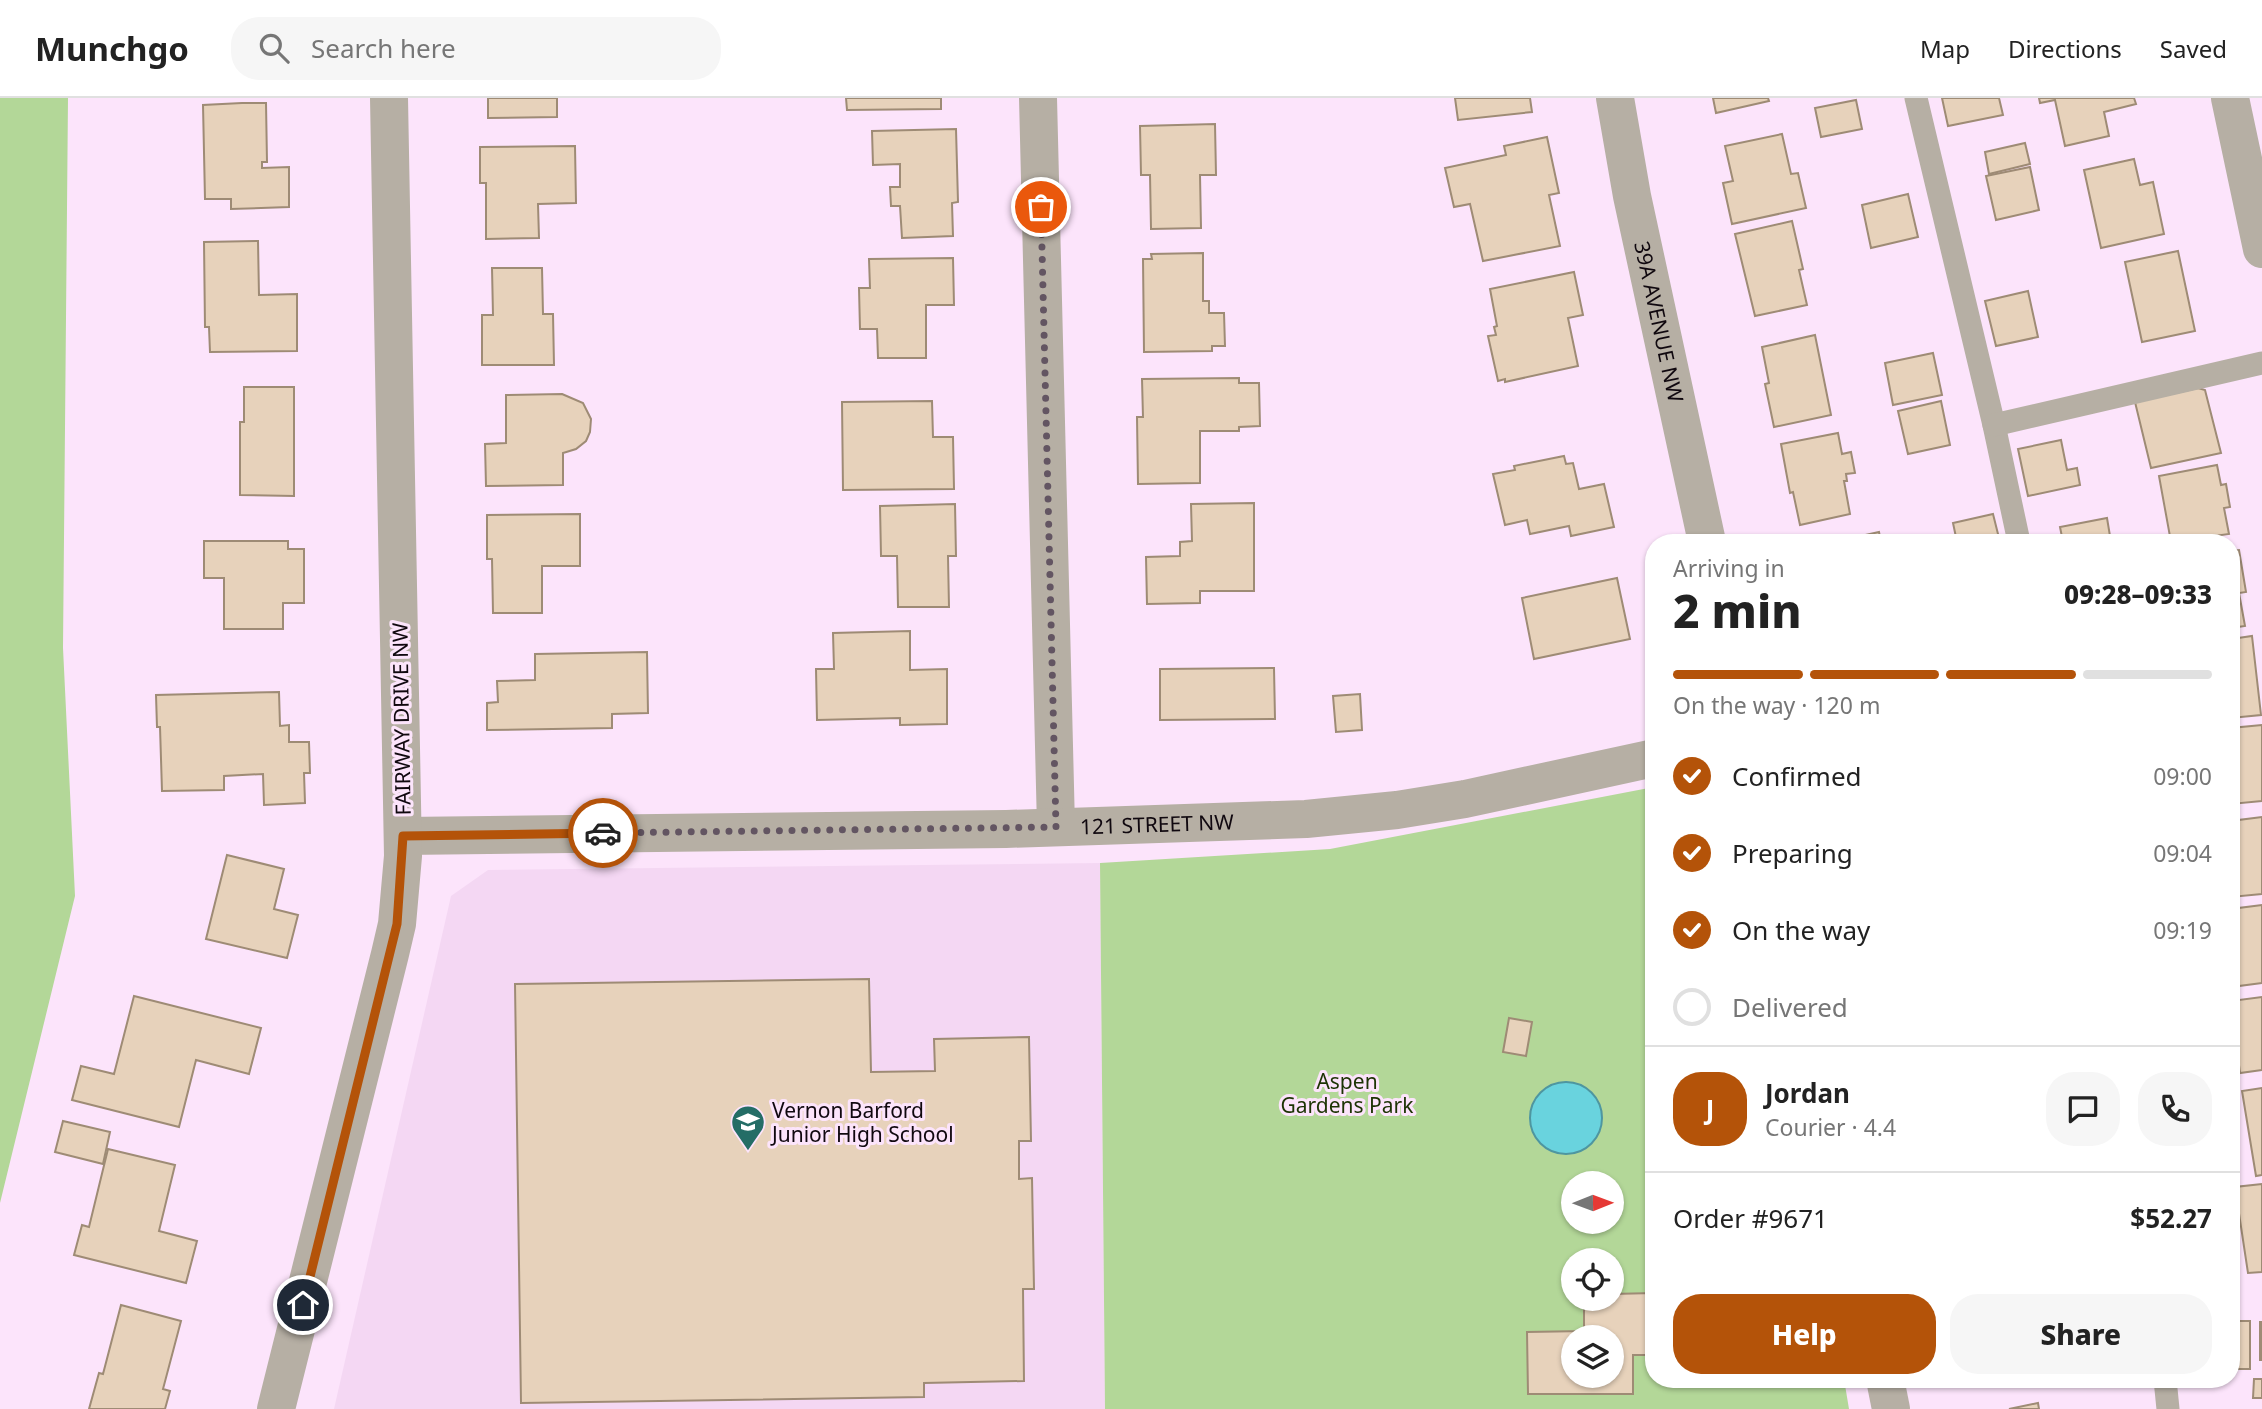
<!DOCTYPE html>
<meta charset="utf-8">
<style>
:root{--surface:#fff;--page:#f6f6f6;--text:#222;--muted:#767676;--line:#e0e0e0;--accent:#b45309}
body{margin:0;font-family:"Noto Sans",sans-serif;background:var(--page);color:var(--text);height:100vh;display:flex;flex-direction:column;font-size:26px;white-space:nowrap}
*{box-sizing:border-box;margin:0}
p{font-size:23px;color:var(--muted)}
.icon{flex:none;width:38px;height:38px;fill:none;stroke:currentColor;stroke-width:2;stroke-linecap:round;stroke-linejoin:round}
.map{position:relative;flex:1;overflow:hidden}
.drawer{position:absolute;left:1645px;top:436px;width:595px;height:854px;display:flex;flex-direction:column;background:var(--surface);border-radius:28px;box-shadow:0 2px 5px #0004}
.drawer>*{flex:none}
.needle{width:46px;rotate:89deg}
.controls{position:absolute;left:1561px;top:1073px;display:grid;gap:14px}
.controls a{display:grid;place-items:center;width:63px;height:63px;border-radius:50%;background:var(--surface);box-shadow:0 2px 5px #0004;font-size:35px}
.pin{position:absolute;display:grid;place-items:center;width:60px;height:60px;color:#fff;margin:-30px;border:4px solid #fff;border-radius:50%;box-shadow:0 2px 7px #0007}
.courier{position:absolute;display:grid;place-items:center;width:70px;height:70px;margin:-35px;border:5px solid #b45309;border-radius:50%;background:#fff;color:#222;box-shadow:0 2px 9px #0007}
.summary em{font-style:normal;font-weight:800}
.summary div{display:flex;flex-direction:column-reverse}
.summary{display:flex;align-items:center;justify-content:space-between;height:119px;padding:0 28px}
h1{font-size:46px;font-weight:800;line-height:52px}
.bar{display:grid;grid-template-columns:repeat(4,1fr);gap:10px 7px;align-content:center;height:84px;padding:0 28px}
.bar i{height:9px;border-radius:5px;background:var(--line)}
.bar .selected{background:var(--accent)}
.bar p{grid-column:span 4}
.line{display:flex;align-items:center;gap:18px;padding:0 28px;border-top:2px solid var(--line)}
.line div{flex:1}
.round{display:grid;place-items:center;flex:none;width:74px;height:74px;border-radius:28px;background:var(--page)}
ol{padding:0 28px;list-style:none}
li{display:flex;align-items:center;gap:21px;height:77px}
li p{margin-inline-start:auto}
li .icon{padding:7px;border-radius:50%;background:var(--accent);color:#fff;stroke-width:4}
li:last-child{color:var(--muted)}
li i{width:38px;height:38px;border:4px solid var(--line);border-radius:50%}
.cta{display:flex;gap:14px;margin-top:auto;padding:14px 28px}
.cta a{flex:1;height:80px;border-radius:28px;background:var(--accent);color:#fff;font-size:28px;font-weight:800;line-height:80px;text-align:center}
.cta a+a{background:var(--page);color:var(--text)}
header{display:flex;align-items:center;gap:42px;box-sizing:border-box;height:98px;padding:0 35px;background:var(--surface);border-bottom:2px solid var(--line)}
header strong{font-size:33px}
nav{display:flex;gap:38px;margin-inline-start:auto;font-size:24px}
.search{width:490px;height:63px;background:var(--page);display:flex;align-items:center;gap:18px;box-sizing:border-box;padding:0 24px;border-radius:28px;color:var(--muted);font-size:26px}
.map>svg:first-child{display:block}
</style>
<header>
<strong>Munchgo</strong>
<div class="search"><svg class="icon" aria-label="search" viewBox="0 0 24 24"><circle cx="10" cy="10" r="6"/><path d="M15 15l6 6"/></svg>Search here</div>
<nav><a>Map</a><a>Directions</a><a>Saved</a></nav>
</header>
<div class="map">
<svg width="2262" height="1311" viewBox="0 0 2262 1311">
<rect width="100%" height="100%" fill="#fce4fb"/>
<polygon fill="#f4d7f3" points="1100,765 1105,1311 334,1311 451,798 488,772"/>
<g fill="#b3d798" fill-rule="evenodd">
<polygon points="0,0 68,0 63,550 75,798 0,1105"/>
<path d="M1654,689V1281H1844L1849,1311H1105L1100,765L1330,751ZM1573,1085H1612V1124H1573ZM1573,1162H1612V1200H1573ZM1573,1239H1612V1278H1573Z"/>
</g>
<circle fill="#69d3de" stroke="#4e96a0" stroke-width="2" cx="1566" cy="1020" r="36"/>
<g fill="#e7d2bb" stroke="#9e8b75" stroke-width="2" fill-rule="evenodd">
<polygon points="488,0 557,0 557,19 488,20"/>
<polygon points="846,0 941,0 941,11 847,12"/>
<polygon points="1455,0 1530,0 1532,14 1458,22"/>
<polygon points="1713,0 1768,0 1769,3 1716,15"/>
<polygon points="1942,0 1999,0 2003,17 1948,28"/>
<polygon points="2039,0 2134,0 2136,6 2104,14 2109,38 2065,48 2055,2 2040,5"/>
<polygon points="1856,2 1862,31 1821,39 1815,10"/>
<polygon points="242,5 266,5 267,64 262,64 262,70 289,69 289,109 231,111 231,101 205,101 203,7"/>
<polygon points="1215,26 1216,77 1200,77 1201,130 1151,131 1150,77 1141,77 1140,28"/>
<polygon points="956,31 958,104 952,105 953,138 902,140 900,108 891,108 890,89 900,89 900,66 873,67 872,33"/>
<polygon points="1782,36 1791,76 1798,75 1806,110 1732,126 1723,85 1733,83 1725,48"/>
<polygon points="1547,39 1559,95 1549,97 1560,148 1483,163 1470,106 1454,109 1445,70 1506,57 1504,48"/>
<polygon points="2025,45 2030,66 1989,76 1985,54"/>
<polygon points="575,48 576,105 538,106 539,140 486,141 486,85 480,85 480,49"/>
<polygon points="2134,61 2140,87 2153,84 2164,136 2101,150 2084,72"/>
<polygon points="2030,69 2039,112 1996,122 1986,78"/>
<polygon points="1908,96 1918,139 1871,150 1862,107"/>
<polygon points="1792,123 1803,171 1799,172 1807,207 1755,218 1735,136"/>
<polygon points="258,143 259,197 297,196 297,253 210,254 209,229 205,229 204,144"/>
<polygon points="2178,153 2195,233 2142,244 2125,164"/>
<polygon points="1203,155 1203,203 1209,203 1209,215 1224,215 1225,248 1212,248 1212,253 1144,254 1143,161 1152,161 1151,156"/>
<polygon points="953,160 954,207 926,207 926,260 878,260 877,231 860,231 859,190 870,190 869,161"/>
<polygon points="492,170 542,170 543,216 553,216 554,267 482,267 482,217 493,217"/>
<polygon points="1574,174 1583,217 1568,220 1578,268 1505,284 1505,281 1498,283 1488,238 1496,237 1494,229 1497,228 1490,191"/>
<polygon points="2028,193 2038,239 1996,248 1985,203"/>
<polygon points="1815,237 1831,317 1774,329 1765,286 1769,285 1762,249"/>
<polygon points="1933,255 1942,297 1893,307 1885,265"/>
<polygon points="1239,280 1239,285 1259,285 1260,328 1239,329 1239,333 1200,333 1200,385 1138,386 1137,319 1143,319 1142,281"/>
<polygon points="244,289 294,289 294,398 240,397 240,324 244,324"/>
<polygon points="2198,290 2205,292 2221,355 2151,370 2135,304"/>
<polygon points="562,296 583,305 591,321 590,334 586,343 576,351 563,355 563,387 486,388 485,346 506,345 506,297"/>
<polygon points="932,303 933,339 953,339 954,391 843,392 842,304"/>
<polygon points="1941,303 1950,347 1908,356 1898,313"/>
<polygon points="1838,335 1842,356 1851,354 1855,375 1846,376 1847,383 1844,383 1850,416 1800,427 1793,394 1790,395 1781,346"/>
<polygon points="2061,342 2067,372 2077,370 2080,387 2028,398 2018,351"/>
<polygon points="1564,358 1566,366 1573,365 1579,391 1604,386 1614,429 1571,438 1569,428 1530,436 1527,422 1505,427 1493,376 1515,372 1514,368"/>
<polygon points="2217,367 2221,387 2226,386 2230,409 2224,410 2229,436 2171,444 2159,378"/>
<polygon points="1254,405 1254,493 1200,493 1200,505 1147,506 1146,459 1180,458 1180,444 1192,443 1191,406"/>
<polygon points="955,406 956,458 948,458 949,509 898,509 897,458 881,458 880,408"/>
<polygon points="580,416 580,468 542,468 542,515 493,515 492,461 487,461 487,417"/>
<polygon points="1993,416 2000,444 1957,444 1953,425"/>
<polygon points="2107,420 2111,444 2063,444 2060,429"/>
<polygon points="1879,434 1881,444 1834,444"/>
<polygon points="204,443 288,443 288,451 304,451 304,505 283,505 283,531 224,531 224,480 204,480"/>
<polygon points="2239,452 2246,494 2239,495 2245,528 2231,530 2231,453"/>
<polygon points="1617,480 1630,541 1534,561 1522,500"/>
<polygon points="910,533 910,572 947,571 947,626 900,627 900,620 817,622 816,571 834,571 833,535"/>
<polygon points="2252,538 2261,617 2231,620 2231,541"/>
<polygon points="647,554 648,615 612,616 612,630 487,632 487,605 498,604 497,583 535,582 535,556"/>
<polygon points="1274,570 1275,621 1160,622 1160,571"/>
<polygon points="279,594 280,628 289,627 289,644 309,644 310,675 304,675 305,705 264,707 263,676 224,678 224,692 162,693 160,629 157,629 156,597"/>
<polygon points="1360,596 1362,632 1336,634 1333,598"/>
<polygon points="2262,627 2262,703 2231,706 2231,630"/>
<polygon points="2262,719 2262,796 2231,799 2231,723"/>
<polygon points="227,757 284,771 274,811 298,817 287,860 206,841"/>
<polygon points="2262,807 2262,885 2231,889 2231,811"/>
<polygon points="869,881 871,974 935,973 934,941 1029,939 1031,1043 1019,1043 1019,1081 1032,1080 1034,1191 1023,1191 1024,1283 924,1285 924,1299 521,1305 515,886"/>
<polygon points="134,898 261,930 249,976 196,962 179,1029 72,1002 81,968 114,976"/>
<polygon points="2262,899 2262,972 2240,975 2231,903"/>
<polygon points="1509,920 1532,924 1526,958 1503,954"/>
<polygon points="2262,990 2262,1077 2256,1078 2242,993"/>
<polygon points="63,1023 110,1034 103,1066 55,1054"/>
<polygon points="108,1051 175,1067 159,1133 197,1143 186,1185 74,1157 82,1127 89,1129"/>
<polygon points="2262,1086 2262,1174 2248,1175 2235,1089"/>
<path d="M1654,1195V1257H1633V1296H1528L1527,1234L1584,1233V1200H1612V1196ZM1573,1239H1612V1278H1573Z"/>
<polygon points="121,1207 181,1223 163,1291 170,1293 165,1311 89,1311 99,1275 103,1276"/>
<rect x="2231" y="1223" width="19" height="48"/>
<rect x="2260" y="1224" width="2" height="38"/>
<polygon points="1976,1281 2009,1281 1978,1288"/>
<polygon points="2254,1281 2262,1281 2262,1300 2253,1300"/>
<polygon points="2038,1305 2039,1311 2009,1311"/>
</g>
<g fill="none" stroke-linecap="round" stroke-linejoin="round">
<g stroke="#b6afa4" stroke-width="23">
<polyline points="1916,0 1994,327 2019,444"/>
<polyline points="1994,327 2262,265"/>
<polyline points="2165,1281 2168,1311"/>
</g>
<g stroke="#b6afa4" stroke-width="38">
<polyline points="1038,0 1056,729"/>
<path id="s1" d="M1615,0L1632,98L1707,444"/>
<path id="s2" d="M403,738L1006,731L1306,721L1397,712L1465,701L1654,660"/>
<polyline points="1885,1281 1891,1311"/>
<polyline points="276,1311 390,856 397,826 403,758 389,0"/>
</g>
<polyline stroke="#b6afa4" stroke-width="38" points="2230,0 2262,151"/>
</g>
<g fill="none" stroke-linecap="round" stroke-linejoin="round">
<polyline stroke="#635562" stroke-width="7" stroke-dasharray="0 12.6" points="603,735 1056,729 1041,109"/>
<polyline stroke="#b45309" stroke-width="9" points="303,1207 397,826 403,738 603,735"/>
</g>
<defs>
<g id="school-pin" transform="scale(1.75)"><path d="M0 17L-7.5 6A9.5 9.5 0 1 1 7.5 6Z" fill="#246d66" stroke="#fce4fb"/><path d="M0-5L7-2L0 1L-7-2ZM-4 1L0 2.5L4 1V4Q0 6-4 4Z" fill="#fff"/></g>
</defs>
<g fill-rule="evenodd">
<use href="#school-pin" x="748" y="1024"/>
</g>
<g text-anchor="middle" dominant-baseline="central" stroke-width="6" stroke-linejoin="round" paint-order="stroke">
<g font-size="21" fill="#10080f" stroke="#fce4fb">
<text stroke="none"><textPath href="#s1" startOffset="228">39A AVENUE NW</textPath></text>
<text transform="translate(401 621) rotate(-91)">FAIRWAY DRIVE NW</text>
<text stroke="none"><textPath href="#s2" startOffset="754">121 STREET NW</textPath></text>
</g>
<g font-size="21" fill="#1c3303" stroke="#fce4fb">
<text x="1347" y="983">Aspen<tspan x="1347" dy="24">Gardens Park</tspan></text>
</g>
<g font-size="21" fill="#10080f" stroke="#fce4fb" text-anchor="start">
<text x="772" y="1012">Vernon Barford<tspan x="772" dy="24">Junior High School</tspan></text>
</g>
</g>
</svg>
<div class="controls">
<a><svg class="needle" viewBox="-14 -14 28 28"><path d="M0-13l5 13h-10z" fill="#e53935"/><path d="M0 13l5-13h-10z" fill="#767676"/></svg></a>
<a><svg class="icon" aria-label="locate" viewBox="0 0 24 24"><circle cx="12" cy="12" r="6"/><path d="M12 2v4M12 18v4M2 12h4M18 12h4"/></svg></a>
<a><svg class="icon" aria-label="layers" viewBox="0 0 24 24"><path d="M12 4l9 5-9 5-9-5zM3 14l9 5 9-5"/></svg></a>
</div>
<div class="pin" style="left:1041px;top:109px;background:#ea580c"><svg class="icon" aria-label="bag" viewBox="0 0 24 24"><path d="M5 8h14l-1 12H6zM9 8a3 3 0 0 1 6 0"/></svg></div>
<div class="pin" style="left:303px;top:1207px;background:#1f2937"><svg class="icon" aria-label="home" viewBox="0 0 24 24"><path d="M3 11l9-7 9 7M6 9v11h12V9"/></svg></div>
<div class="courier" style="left:603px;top:735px"><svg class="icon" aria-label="car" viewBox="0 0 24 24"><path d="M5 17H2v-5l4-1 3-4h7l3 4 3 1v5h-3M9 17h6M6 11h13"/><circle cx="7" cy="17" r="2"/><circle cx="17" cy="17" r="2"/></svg></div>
<section class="drawer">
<div class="summary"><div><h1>2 min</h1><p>Arriving in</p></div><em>09:28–09:33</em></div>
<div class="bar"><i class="selected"></i><i class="selected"></i><i class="selected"></i><i></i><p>On the way · 120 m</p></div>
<ol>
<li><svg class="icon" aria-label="check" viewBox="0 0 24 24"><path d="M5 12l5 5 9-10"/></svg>Confirmed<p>09:00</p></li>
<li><svg class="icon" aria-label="check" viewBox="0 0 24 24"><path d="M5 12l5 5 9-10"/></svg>Preparing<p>09:04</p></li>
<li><svg class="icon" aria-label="check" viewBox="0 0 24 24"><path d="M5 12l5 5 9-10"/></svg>On the way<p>09:19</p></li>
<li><i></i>Delivered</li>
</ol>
<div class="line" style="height:126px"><b class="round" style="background:var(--accent);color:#fff">J</b><div><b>Jordan</b><p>Courier · 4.4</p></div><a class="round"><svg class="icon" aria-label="chat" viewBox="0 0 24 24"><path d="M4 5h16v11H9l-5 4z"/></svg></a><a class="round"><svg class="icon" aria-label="phone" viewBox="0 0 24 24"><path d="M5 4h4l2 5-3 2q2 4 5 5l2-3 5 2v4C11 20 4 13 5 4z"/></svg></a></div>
<div class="line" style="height:91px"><div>Order #9671</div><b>$52.27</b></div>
<div class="cta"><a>Help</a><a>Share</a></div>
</section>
</div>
